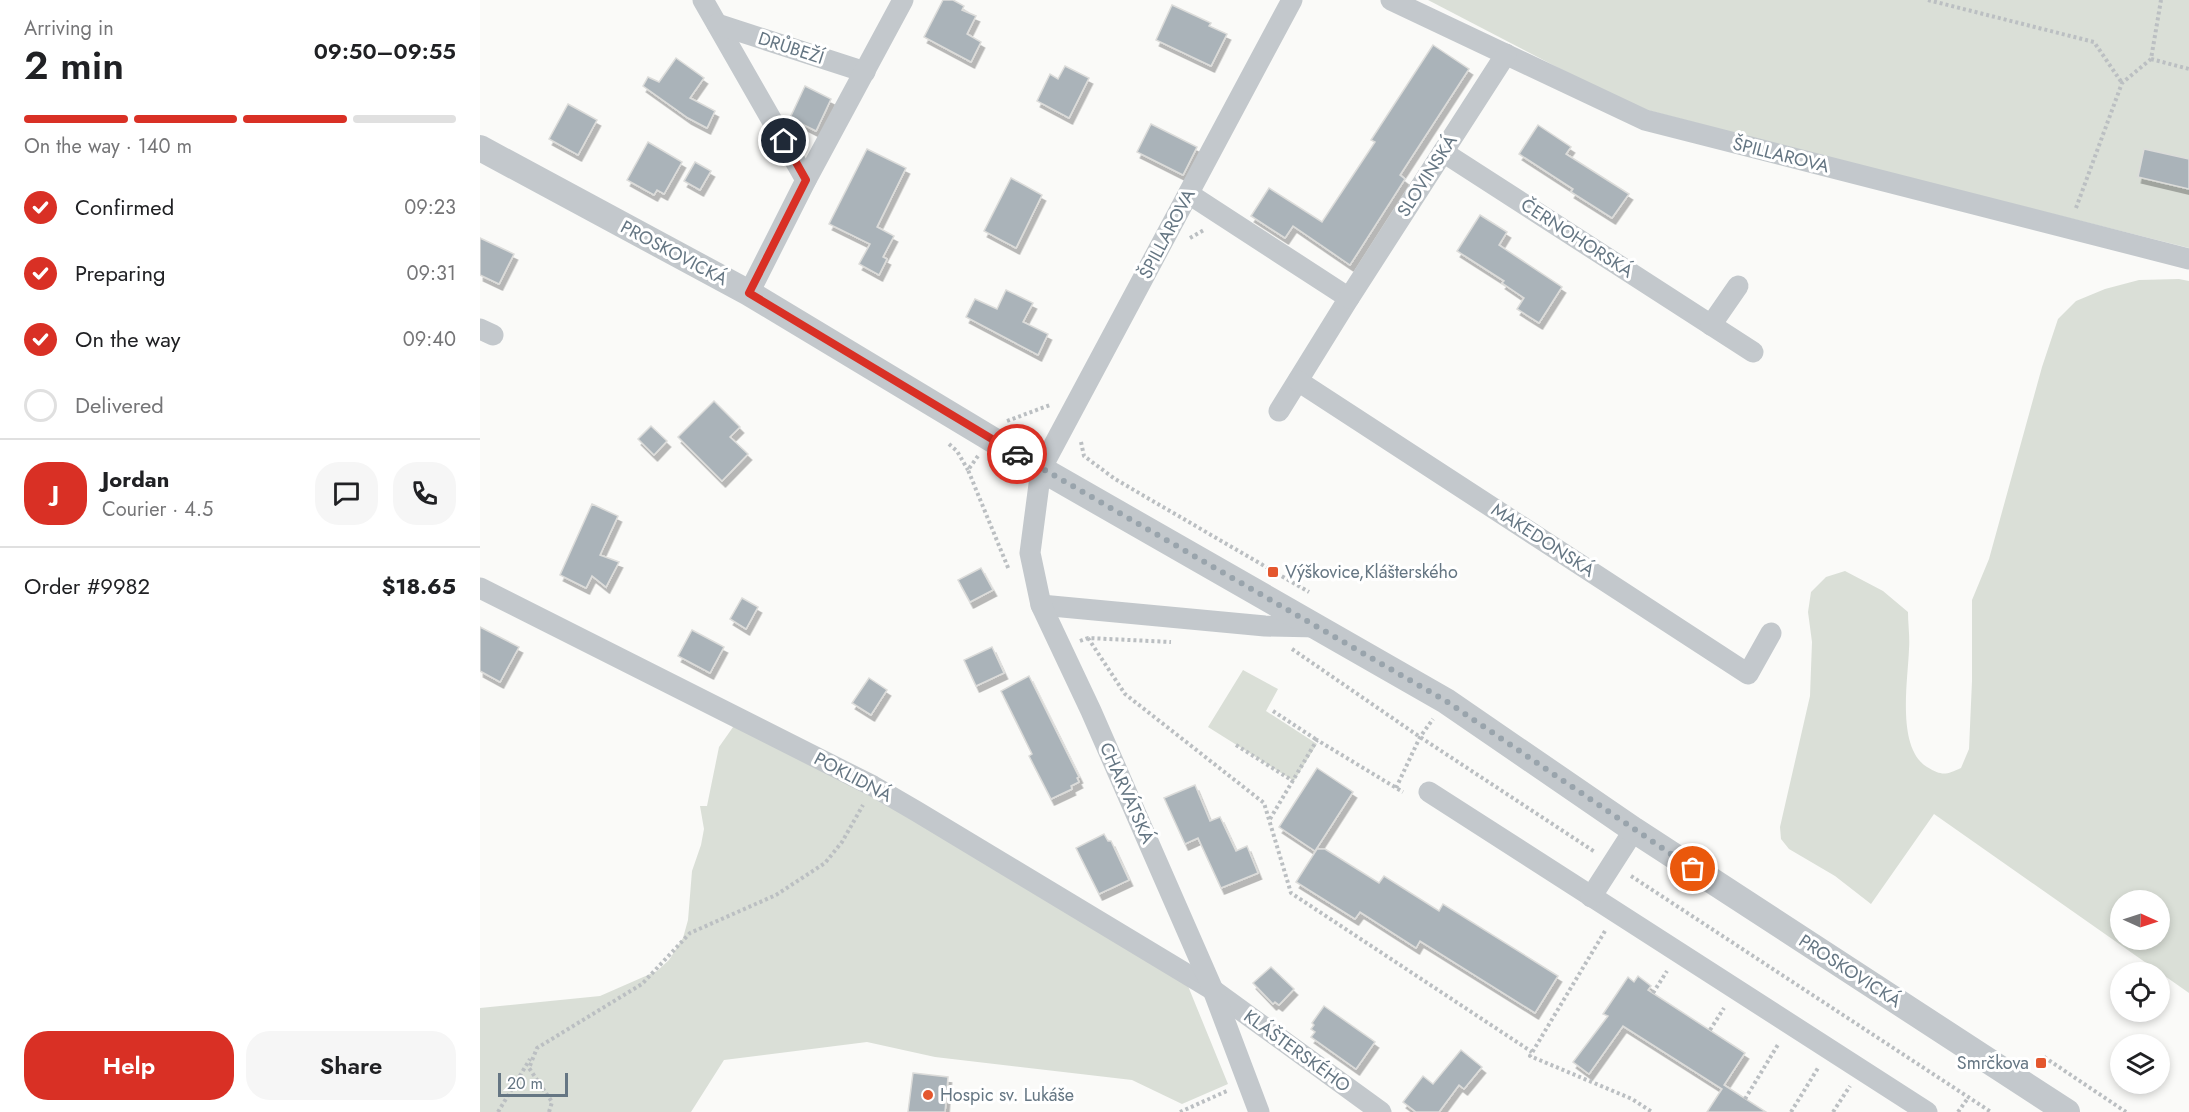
<!DOCTYPE html>
<meta charset="utf-8">
<style>
:root{--surface:#fff;--page:#f6f6f6;--text:#202124;--muted:#757577;--line:#e0e0e0;--accent:#d93025}
body{margin:0;font-family:Jost,sans-serif;background:var(--page);color:var(--text);height:100vh;display:flex;flex-direction:column;font-size:22px;white-space:nowrap}
*{box-sizing:border-box;margin:0}
p{font-size:20px;color:var(--muted)}
.icon{flex:none;width:33px;height:33px;fill:none;stroke:currentColor;stroke-width:2;stroke-linecap:round;stroke-linejoin:round}
.map{position:relative;flex:1;overflow:hidden}
.panel{display:flex;flex-direction:column;background:var(--surface);width:480px}
.panel>*{flex:none}
.needle{width:39px;rotate:93deg}
.buttons{position:absolute;left:1630px;top:890px;display:grid;gap:12px}
.buttons a{display:grid;place-items:center;width:60px;height:60px;border-radius:50%;background:var(--surface);box-shadow:0 3px 9px #0003;font-size:30px}
.scale{position:absolute;left:18px;bottom:15px;width:70px;box-sizing:border-box;padding-left:6px;border:3px solid #657683;border-top:0;font-size:16px;line-height:21px;white-space:nowrap;color:#657683;-webkit-text-stroke:4px #fff;paint-order:stroke}
.pin{position:absolute;display:grid;place-items:center;width:51px;height:51px;color:#fff;margin:-26px;border:3px solid #fff;border-radius:50%;box-shadow:0 2px 6px #0007}
.courier{position:absolute;display:grid;place-items:center;width:60px;height:60px;margin:-30px;border:4px solid #d93025;border-radius:50%;background:#fff;color:#222;box-shadow:0 2px 8px #0007}
.overview em{font-style:normal;font-weight:600}
.overview div{display:flex;flex-direction:column-reverse}
.overview{display:flex;align-items:center;justify-content:space-between;height:102px;padding:0 24px}
h1{font-size:39px;font-weight:600;line-height:45px}
.bar{display:grid;grid-template-columns:repeat(4,1fr);gap:9px 6px;align-content:center;height:72px;padding:0 24px}
.bar i{height:8px;border-radius:4px;background:var(--line)}
.bar .on{background:var(--accent)}
.bar p{grid-column:span 4}
.line{display:flex;align-items:center;gap:15px;padding:0 24px;border-top:2px solid var(--line)}
.line div{flex:1}
.round{display:grid;place-items:center;flex:none;width:63px;height:63px;border-radius:24px;background:var(--page)}
ol{padding:0 24px;list-style:none}
li{display:flex;align-items:center;gap:18px;height:66px}
li p{margin-inline-start:auto}
li .icon{padding:6px;border-radius:50%;background:var(--accent);color:#fff;stroke-width:4}
li:last-child{color:var(--muted)}
li i{width:33px;height:33px;border:3px solid var(--line);border-radius:50%}
.cta{display:flex;gap:12px;margin-top:auto;padding:12px 24px}
.cta a{flex:1;height:69px;border-radius:24px;background:var(--accent);color:#fff;font-size:24px;font-weight:600;line-height:69px;text-align:center}
.cta a+a{background:var(--page);color:var(--text)}
main{display:flex;flex:1;min-height:0}
.map>svg:first-child{display:block}
</style>
<main>
<section class="panel">
<div class="overview"><div><h1>2 min</h1><p>Arriving in</p></div><em>09:50–09:55</em></div>
<div class="bar"><i class="on"></i><i class="on"></i><i class="on"></i><i></i><p>On the way · 140 m</p></div>
<ol>
<li><svg class="icon" aria-label="check" viewBox="0 0 24 24"><path d="M5 12l5 5 9-10"/></svg>Confirmed<p>09:23</p></li>
<li><svg class="icon" aria-label="check" viewBox="0 0 24 24"><path d="M5 12l5 5 9-10"/></svg>Preparing<p>09:31</p></li>
<li><svg class="icon" aria-label="check" viewBox="0 0 24 24"><path d="M5 12l5 5 9-10"/></svg>On the way<p>09:40</p></li>
<li><i></i>Delivered</li>
</ol>
<div class="line" style="height:108px"><b class="round" style="background:var(--accent);color:#fff">J</b><div><b>Jordan</b><p>Courier · 4.5</p></div><a class="round"><svg class="icon" aria-label="chat" viewBox="0 0 24 24"><path d="M4 5h16v11H9l-5 4z"/></svg></a><a class="round"><svg class="icon" aria-label="phone" viewBox="0 0 24 24"><path d="M5 4h4l2 5-3 2q2 4 5 5l2-3 5 2v4C11 20 4 13 5 4z"/></svg></a></div>
<div class="line" style="height:78px"><div>Order #9982</div><b>$18.65</b></div>
<div class="cta"><a>Help</a><a>Share</a></div>
</section>
<div class="map">
<svg width="1709" height="1112" viewBox="0 0 1709 1112">
<defs>
<filter id="shadow"><feDropShadow dx="3.5" dy="6" stdDeviation="0" flood-color="#0004"/></filter>
</defs>
<rect width="100%" height="100%" fill="#fafaf8"/>
<g fill="#dadfd7" fill-rule="evenodd">
<polygon points="948,0 1709,0 1709,248 1346,157 1152,106"/>
<path d="M1699,279L1709,281V993L1454,814L1391,904L1355,876L1309,849L1301,839L1300,827L1330,696L1332,642L1328,612L1331,592L1346,577L1365,571L1403,591L1428,612C1428,624 1430,637 1429,649C1428,680 1416,748 1447,767C1462,776 1466,775 1481,768L1489,749L1492,681V600L1509,559L1562,367L1578,319L1596,301L1625,289L1659,280ZM1641,900H1680V939H1641Z"/>
<polygon points="763,670 798,689 786,711 837,744 814,781 728,727"/>
<polygon points="258,720 417,796 708,986 748,1084 702,1104 652,1080 455,1057 387,1042 244,1060 211,1112 0,1112 0,1008 120,996 177,971 189,960 203,938 208,920 212,871 221,845 224,829 220,806 227,806 239,747"/>
</g>
<g fill="#aab3b9" stroke="#dcdcda" stroke-width="1.5" filter="url(#shadow)">
<polygon points="463,0 473,0 484,6 482,10 496,16 487,34 501,42 491,62 444,37"/>
<polygon points="692,5 731,23 729,26 747,34 731,66 676,40"/>
<polygon points="953,45 989,69 920,175 925,179 870,265 813,226 805,238 771,216 789,188 842,222 895,142 891,140"/>
<polygon points="196,58 224,78 210,98 235,111 227,128 208,118 163,86 168,77 179,82"/>
<polygon points="585,66 609,78 589,118 557,101 570,74 578,79"/>
<polygon points="325,86 351,99 336,131 310,118"/>
<polygon points="88,104 117,120 98,155 69,139"/>
<polygon points="671,124 717,147 703,175 657,152"/>
<polygon points="1058,125 1091,147 1086,154 1149,194 1132,218 1091,192 1093,189 1039,154"/>
<polygon points="168,142 202,162 184,194 177,190 174,195 147,180"/>
<polygon points="387,149 426,168 397,227 414,236 403,257 407,259 399,275 379,264 390,244 349,224"/>
<polygon points="1664,149 1709,159 1709,189 1658,177"/>
<polygon points="215,162 231,171 220,190 204,181"/>
<polygon points="531,178 562,195 536,248 504,231"/>
<polygon points="1000,215 1027,232 1019,245 1082,287 1059,323 1037,309 1044,298 1022,283 1024,281 977,251"/>
<polygon points="0,238 34,254 19,284 0,275"/>
<polygon points="526,290 553,303 543,322 568,334 558,355 486,317 495,299 517,309"/>
<polygon points="234,401 260,427 250,437 268,454 242,481 198,437"/>
<polygon points="171,426 187,441 174,455 158,439"/>
<polygon points="112,504 138,516 120,555 139,562 126,587 112,576 106,588 80,575"/>
<polygon points="501,568 513,590 490,602 478,580"/>
<polygon points="262,598 278,607 266,629 250,619"/>
<polygon points="0,627 39,647 20,682 0,671"/>
<polygon points="212,630 244,647 230,673 198,656"/>
<polygon points="512,647 524,673 496,686 484,660"/>
<polygon points="549,676 599,777 597,778 599,782 591,786 592,789 571,799 549,756 552,754 521,691"/>
<polygon points="389,678 407,690 391,715 372,703"/>
<polygon points="837,768 873,792 835,851 799,827"/>
<polygon points="715,785 730,821 740,817 756,851 767,846 778,873 741,888 718,838 705,844 684,798"/>
<polygon points="624,834 628,841 631,841 649,880 619,894 596,848"/>
<polygon points="837,849 845,849 899,883 904,876 959,911 963,904 1078,976 1055,1013 940,941 936,948 880,912 875,919 816,882"/>
<polygon points="791,967 814,989 799,1005 795,1002 793,1004 773,983"/>
<polygon points="1158,976 1171,986 1168,990 1265,1053 1244,1085 1286,1112 1227,1112 1242,1089 1143,1026 1109,1074 1093,1062 1128,1016 1123,1014 1148,977 1154,982"/>
<polygon points="844,1006 895,1042 876,1069 831,1037 835,1032 831,1029 834,1025 832,1023"/>
<polygon points="981,1050 1002,1067 984,1089 979,1085 959,1112 936,1112 923,1102 943,1076 953,1084"/>
<polygon points="433,1073 468,1077 465,1112 428,1112"/>
</g>
<g fill="none" stroke-linecap="round" stroke-linejoin="round">
<g stroke="#bbbfc2" stroke-width="4" stroke-dasharray="3 3" stroke-linecap="butt">
<polyline points="1448,0 1614,42 1642,83"/>
<polyline points="1671,59 1709,69"/>
<polyline points="1596,208 1642,83 1671,59 1681,0"/>
<polyline points="710,238 724,230"/>
<polyline points="527,421 570,405"/>
<polyline points="601,442 604,456 635,479 829,592"/>
<polyline points="469,444 477,451 488,470"/>
<polyline points="498,456 488,470 529,570"/>
<polyline points="608,638 645,694 784,803 811,893 1052,1052"/>
<polyline points="600,641 608,638 691,642"/>
<polyline points="812,649 940,737 1115,852"/>
<polyline points="793,711 837,740"/>
<polyline points="756,745 813,781"/>
<polyline points="916,788 940,737 953,719"/>
<polyline points="790,819 837,740 923,792"/>
<polyline points="1151,876 1511,1112"/>
<polyline points="1125,931 1050,1056 1152,1099 1172,1112"/>
<polyline points="1173,993 1187,971"/>
<polyline points="1230,1030 1244,1008"/>
<polyline points="1564,1057 1646,1112"/>
<polyline points="1265,1099 1299,1043"/>
<polyline points="18,1112 50,1059"/>
<polyline points="69,1112 72,1102 49,1068 57,1048 162,984 210,933 296,895 345,863 362,842 383,805"/>
<polyline points="700,1112 749,1090"/>
<polyline points="1311,1112 1338,1068"/>
<polyline points="1353,1112 1370,1086"/>
<polyline points="1478,1112 1488,1098"/>
</g>
<g stroke="#c3c8cc" stroke-width="21">
<polyline points="223,0 326,180"/>
<polyline points="911,0 1165,120 1709,259"/>
<polyline points="237,24 385,72"/>
<polyline points="963,152 1273,352"/>
<polyline points="709,194 869,298 799,411"/>
<polyline points="269,293 326,180 423,0"/>
<polyline points="869,298 1026,54"/>
<polyline points="1231,325 1258,286"/>
<polyline points="0,329 13,335"/>
<polyline points="818,381 1268,674 1291,633"/>
<polyline points="0,588 393,786 436,811 733,990 901,1112"/>
<polyline points="561,605 785,626 838,627"/>
<polyline points="949,792 1447,1112"/>
<polyline points="1111,897 1154,830"/>
<polyline points="779,1112 733,990 611,711 561,605 550,553 561,469 812,0"/>
</g>
<polyline stroke="#c3c8cc" stroke-width="26" points="0,148 269,293 561,469 966,701 1154,830 1587,1112"/>
</g>
<g fill="none" stroke-linecap="round" stroke-linejoin="round">
<polyline stroke="#99a4ac" stroke-width="6" stroke-dasharray="0 10.8" points="537,454 966,701 1213,869"/>
<polyline stroke="#d93025" stroke-width="8" points="304,141 326,180 269,293 537,454"/>
</g>
<g fill="#e4572e" stroke="#fff" stroke-width="2">
<rect x="787" y="566" width="12" height="12" rx="3"/>
<rect x="1555" y="1057" width="12" height="12" rx="3"/>
<circle cx="448" cy="1095" r="6"/>
</g>
<g text-anchor="middle" dominant-baseline="central" stroke-width="6" stroke-linejoin="round" paint-order="stroke">
<g font-size="18" fill="#657683" stroke="#fff">
<text transform="translate(311 48) rotate(18)">DRŮBEŽÍ</text>
<text transform="translate(1301 155) rotate(14)">ŠPILLAROVA</text>
<text transform="translate(947 176) rotate(-57)">SLOVINSKÁ</text>
<text transform="translate(687 234) rotate(-62)">ŠPILLAROVA</text>
<text transform="translate(1097 238) rotate(33)">ČERNOHORSKÁ</text>
<text transform="translate(194 253) rotate(28)">PROSKOVICKÁ</text>
<text transform="translate(1063 540) rotate(33)">MAKEDONSKÁ</text>
<text transform="translate(373 777) rotate(28)">POKLIDNÁ</text>
<text transform="translate(647 793) rotate(66)">CHARVÁTSKÁ</text>
<text transform="translate(1370 971) rotate(33)">PROSKOVICKÁ</text>
<text transform="translate(817 1051) rotate(36)">KLÁŠTERSKÉHO</text>
</g>
<g font-size="18" fill="#657683" stroke="#fff" text-anchor="start">
<text x="805" y="572">Výškovice,Klášterského</text>
<text x="1549" y="1063" text-anchor="end">Smrčkova</text>
<text x="460" y="1095">Hospic sv. Lukáše</text>
</g>
</g>
</svg>
<div class="buttons">
<a><svg class="needle" viewBox="-14 -14 28 28"><path d="M0-13l5 13h-10z" fill="#e53935"/><path d="M0 13l5-13h-10z" fill="#757577"/></svg></a>
<a><svg class="icon" aria-label="locate" viewBox="0 0 24 24"><circle cx="12" cy="12" r="6"/><path d="M12 2v4M12 18v4M2 12h4M18 12h4"/></svg></a>
<a><svg class="icon" aria-label="layers" viewBox="0 0 24 24"><path d="M12 4l9 5-9 5-9-5zM3 14l9 5 9-5"/></svg></a>
</div>
<div class="scale">20 m</div>
<div class="pin" style="left:1213px;top:869px;background:#ea580c"><svg class="icon" aria-label="bag" viewBox="0 0 24 24"><path d="M5 8h14l-1 12H6zM9 8a3 3 0 0 1 6 0"/></svg></div>
<div class="pin" style="left:304px;top:141px;background:#1f2937"><svg class="icon" aria-label="home" viewBox="0 0 24 24"><path d="M3 11l9-7 9 7M6 9v11h12V9"/></svg></div>
<div class="courier" style="left:537px;top:454px"><svg class="icon" aria-label="car" viewBox="0 0 24 24"><path d="M5 17H2v-5l4-1 3-4h7l3 4 3 1v5h-3M9 17h6M6 11h13"/><circle cx="7" cy="17" r="2"/><circle cx="17" cy="17" r="2"/></svg></div>
</div>
</main>
